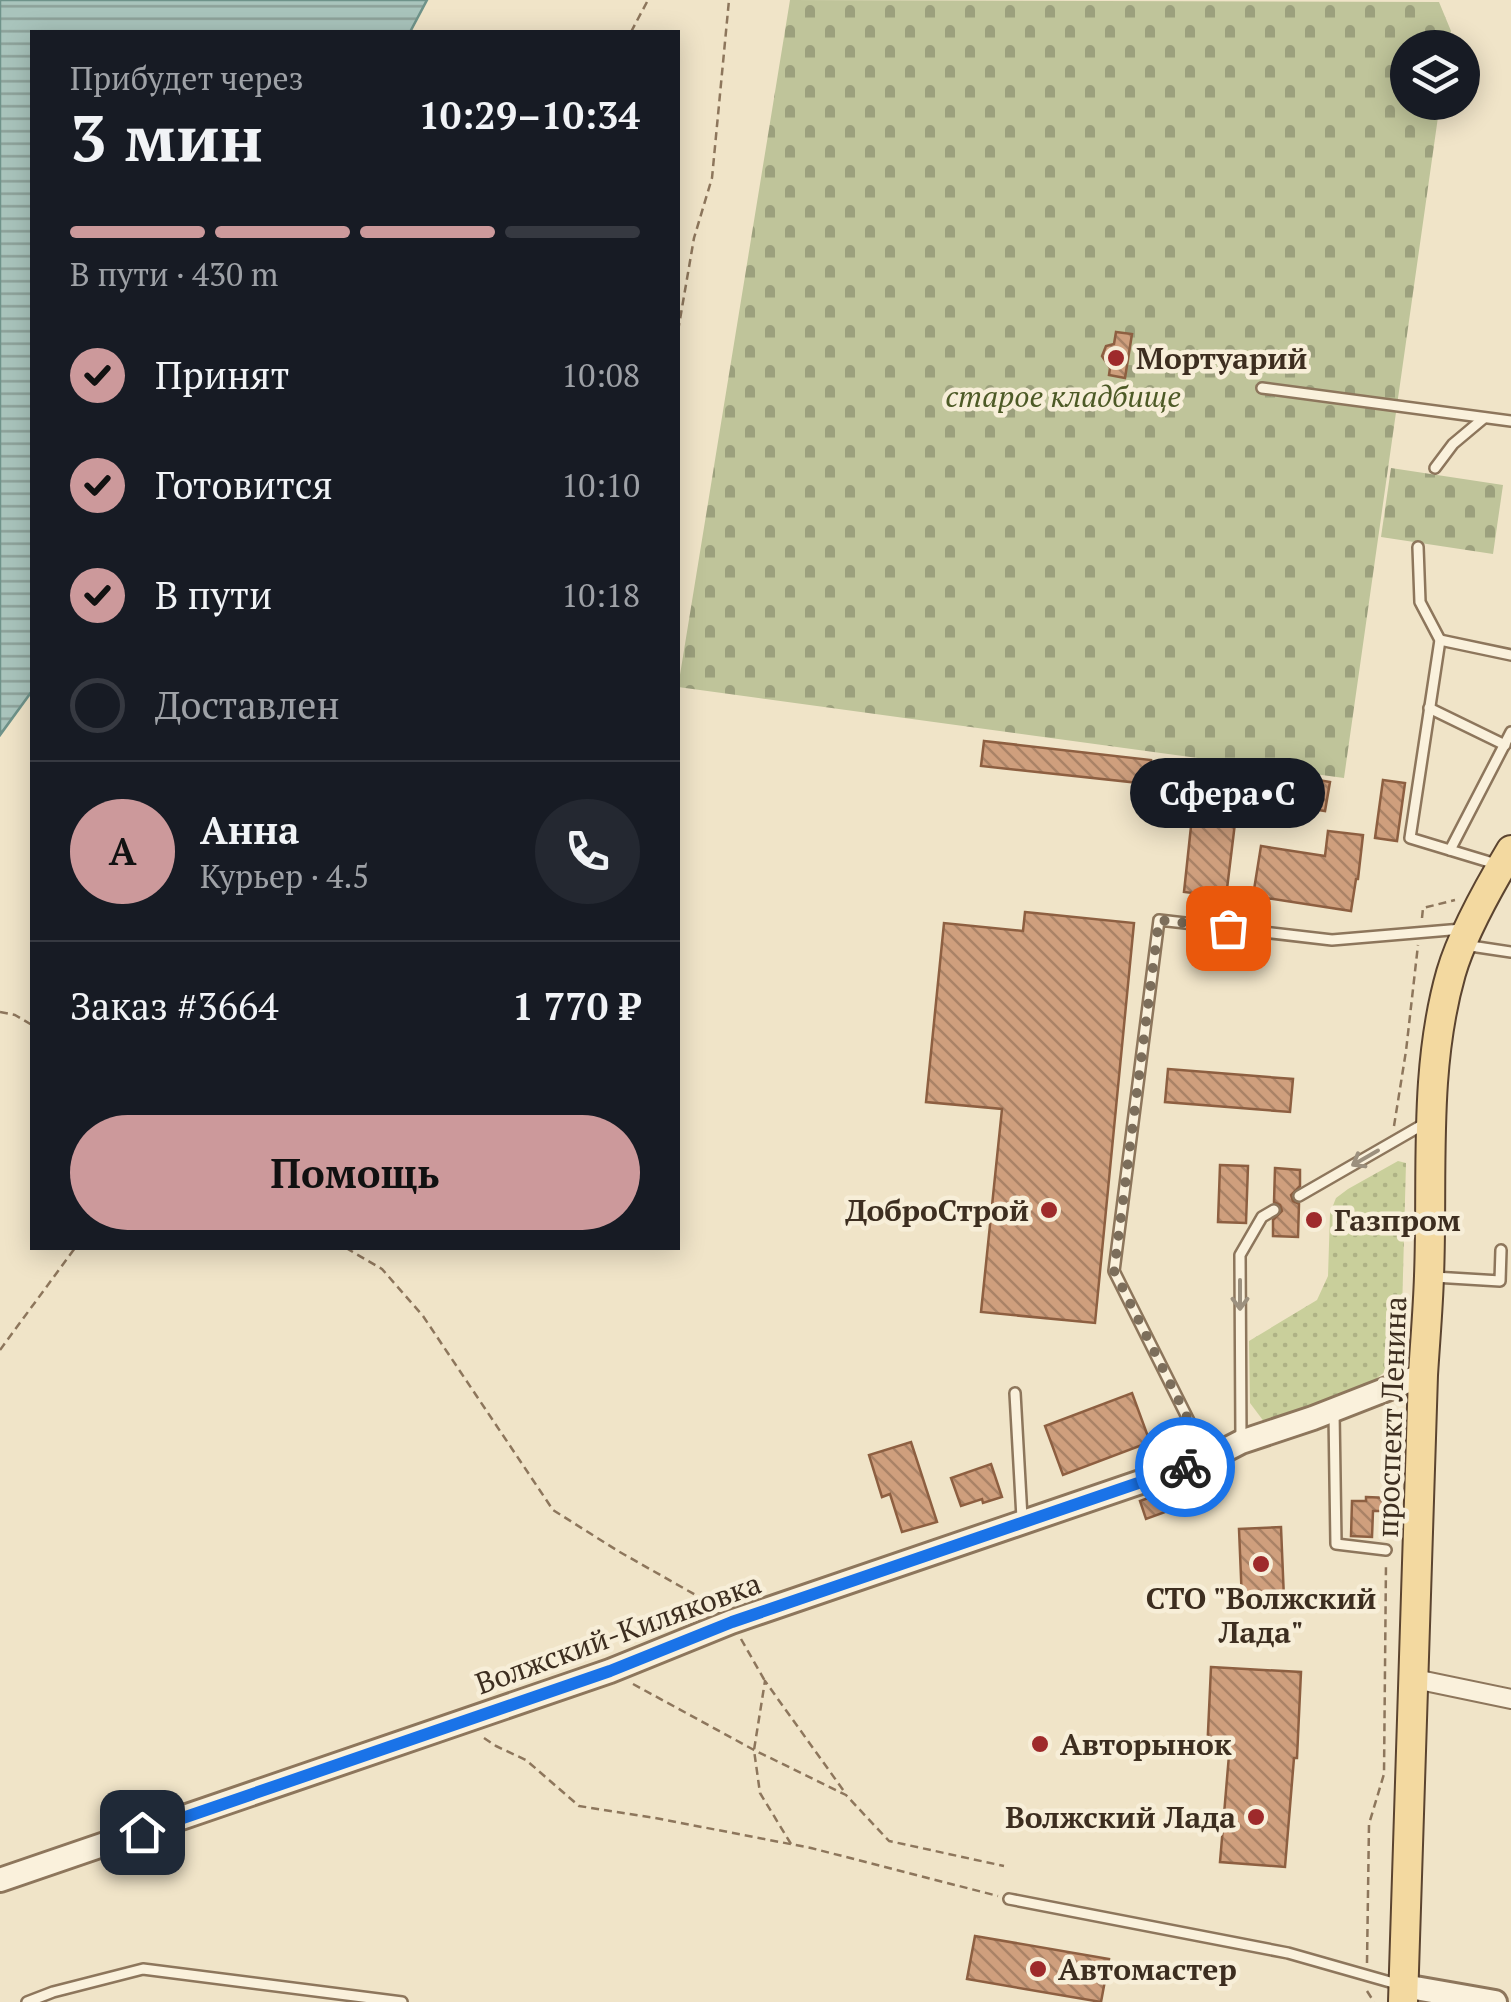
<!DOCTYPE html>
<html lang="ru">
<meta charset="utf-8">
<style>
:root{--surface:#171b24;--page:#242831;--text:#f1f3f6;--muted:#9ea1a6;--line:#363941;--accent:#cc999b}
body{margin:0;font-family:"PT Serif",serif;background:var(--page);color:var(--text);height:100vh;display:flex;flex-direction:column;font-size:38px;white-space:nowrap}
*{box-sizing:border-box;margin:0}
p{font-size:32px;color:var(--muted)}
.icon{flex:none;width:55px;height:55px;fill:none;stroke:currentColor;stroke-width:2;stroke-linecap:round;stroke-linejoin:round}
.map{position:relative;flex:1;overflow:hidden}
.drawer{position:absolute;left:30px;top:30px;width:650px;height:1220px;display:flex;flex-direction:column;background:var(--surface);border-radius:0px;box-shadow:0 5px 25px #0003}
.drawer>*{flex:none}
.fabs{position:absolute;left:1390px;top:30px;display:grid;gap:20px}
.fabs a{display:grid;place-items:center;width:90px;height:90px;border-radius:50%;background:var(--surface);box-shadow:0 5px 25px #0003;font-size:50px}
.pin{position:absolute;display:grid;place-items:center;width:85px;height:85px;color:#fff;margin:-42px;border-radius:20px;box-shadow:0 5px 15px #0006}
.courier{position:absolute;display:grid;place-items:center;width:100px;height:100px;margin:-50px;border:8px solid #1a73e8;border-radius:50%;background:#fff;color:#222;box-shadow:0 2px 12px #0007}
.bubble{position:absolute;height:70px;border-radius:35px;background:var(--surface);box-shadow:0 5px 25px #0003;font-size:32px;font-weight:600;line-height:70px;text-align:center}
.head em{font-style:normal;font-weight:600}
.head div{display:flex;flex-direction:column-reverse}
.head{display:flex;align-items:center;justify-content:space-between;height:170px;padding:0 40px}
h1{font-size:65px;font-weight:600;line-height:75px}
.bar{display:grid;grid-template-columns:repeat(4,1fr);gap:15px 10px;align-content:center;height:120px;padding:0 40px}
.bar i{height:12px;border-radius:8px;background:var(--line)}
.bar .current{background:var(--accent)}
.bar p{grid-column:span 4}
.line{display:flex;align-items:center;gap:25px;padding:0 40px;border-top:2px solid var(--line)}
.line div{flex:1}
.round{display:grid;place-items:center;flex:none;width:105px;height:105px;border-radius:52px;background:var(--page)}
ol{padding:0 40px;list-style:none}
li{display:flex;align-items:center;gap:30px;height:110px}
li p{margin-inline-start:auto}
li .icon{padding:10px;border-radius:50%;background:var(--accent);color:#111;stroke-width:4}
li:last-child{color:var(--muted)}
li i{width:55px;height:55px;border:5px solid var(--line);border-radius:50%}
.cta{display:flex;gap:20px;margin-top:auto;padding:20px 40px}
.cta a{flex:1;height:115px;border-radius:60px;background:var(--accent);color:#111;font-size:40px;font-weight:600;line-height:115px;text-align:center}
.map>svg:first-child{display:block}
</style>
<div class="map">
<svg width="1511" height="2002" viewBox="0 0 1511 2002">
<defs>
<pattern id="grass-dots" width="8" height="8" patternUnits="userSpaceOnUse" patternTransform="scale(2.5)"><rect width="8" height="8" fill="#c9cf9b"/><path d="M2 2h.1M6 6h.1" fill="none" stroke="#aeb285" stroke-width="1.8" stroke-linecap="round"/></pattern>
<pattern id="cemetery-stones" width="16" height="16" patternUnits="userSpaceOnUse" patternTransform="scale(2.5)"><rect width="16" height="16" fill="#bfc49a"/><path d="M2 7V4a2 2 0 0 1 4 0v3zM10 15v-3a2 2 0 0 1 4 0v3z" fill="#9ca07d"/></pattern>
<pattern id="water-rules" width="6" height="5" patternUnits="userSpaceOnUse" patternTransform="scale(2.5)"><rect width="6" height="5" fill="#a9c4bc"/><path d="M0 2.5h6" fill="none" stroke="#8ba098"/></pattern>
<pattern id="building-back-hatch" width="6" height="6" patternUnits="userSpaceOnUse" patternTransform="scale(2.5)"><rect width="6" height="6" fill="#cf9f7d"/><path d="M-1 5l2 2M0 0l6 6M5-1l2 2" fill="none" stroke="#a98266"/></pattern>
</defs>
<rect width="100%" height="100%" fill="#f0e4c8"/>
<polygon fill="url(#grass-dots)" points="1398,1161 1406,1163 1401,1349 1391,1367 1372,1382 1265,1423 1250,1403 1249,1341 1317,1300 1328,1276 1330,1213 1336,1198 1348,1189"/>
<g fill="url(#cemetery-stones)">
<polygon points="790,0 1439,2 1451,31 1448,47 1408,48 1408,102 1440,103 1344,778 678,687"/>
<polygon points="1391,468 1503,485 1493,554 1381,537"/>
</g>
<polygon fill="url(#water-rules)" stroke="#6f938a" stroke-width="2.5" points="0,0 427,0 410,32 32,32 32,691 0,735"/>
<g fill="url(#building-back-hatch)" stroke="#8d5f41" stroke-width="2.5">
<polygon points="1116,332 1132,334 1125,378 1109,375 1110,368 1102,356 1106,346 1114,344"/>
<polygon points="984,741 1151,760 1149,784 981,766"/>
<polygon points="1207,760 1295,773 1295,776 1330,782 1325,811 1262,801 1264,787 1237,782 1230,822 1235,823 1226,897 1184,892 1192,817 1198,818"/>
<polygon points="1383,780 1405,783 1397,841 1375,838"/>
<polygon points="1328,831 1363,835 1358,879 1356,879 1351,911 1253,896 1261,846 1325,856"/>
<polygon points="1025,912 1134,923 1095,1323 981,1312 1002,1109 926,1102 944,923 1023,931"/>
<polygon points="1168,1069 1293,1079 1290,1112 1165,1102"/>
<polygon points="1220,1165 1248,1166 1246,1223 1218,1222"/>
<polygon points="1275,1168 1300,1170 1300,1186 1291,1195 1293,1201 1299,1204 1298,1237 1273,1236 1273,1220 1282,1211 1280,1205 1274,1202"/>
<polygon points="1132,1393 1150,1442 1063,1475 1045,1426"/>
<polygon points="911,1442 937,1522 902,1532 890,1494 882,1497 869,1455"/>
<polygon points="991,1464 1002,1497 983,1503 982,1499 961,1506 951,1478"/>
<polygon points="1194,1481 1201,1499 1146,1519 1140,1501"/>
<polygon points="1366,1497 1390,1498 1390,1511 1373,1511 1372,1537 1351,1536 1352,1501 1366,1501"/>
<polygon points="1281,1527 1284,1599 1242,1601 1239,1529"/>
<polygon points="1211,1667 1301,1672 1297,1758 1294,1758 1285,1867 1220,1862 1229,1755 1207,1754"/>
<polygon points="975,1936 1109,1959 1101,2002 967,1979"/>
</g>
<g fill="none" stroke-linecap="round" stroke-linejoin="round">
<g stroke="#8d765c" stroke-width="14">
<g id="service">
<polyline points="1262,388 1511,421"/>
<polyline points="1435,468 1453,444 1484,418"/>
<polyline points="1418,547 1420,602 1440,640 1410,838 1496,864"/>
<polyline points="1440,640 1511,655"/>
<polyline points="1429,708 1505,745"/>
<polyline points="1450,850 1511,732"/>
<polyline points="1464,945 1511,952"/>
<polyline points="1299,1196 1424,1124"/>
<polyline points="1434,1277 1500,1281 1501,1250"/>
<polyline points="1015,1393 1022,1518"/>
<polyline points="1334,1412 1336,1544 1386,1550"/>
<polyline points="1241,1440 1240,1255 1262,1217 1274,1210"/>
<polyline points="1208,1459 1114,1271 1159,920 1332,940 1462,929"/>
<polyline points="1009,1899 1288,1953 1397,1984"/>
<polyline points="27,2002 53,1992 143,1969 402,2002"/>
</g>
</g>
<g stroke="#8d765c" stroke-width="22">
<polyline id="minor" points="1415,1679 1511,1699"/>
</g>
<g stroke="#8d765c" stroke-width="28">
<g id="tertiary">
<polyline points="0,1880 610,1671 731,1622 1208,1459 1241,1442 1313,1418 1423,1375"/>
<polyline points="1404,1986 1495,2002"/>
</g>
</g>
<g stroke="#5b4430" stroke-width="32">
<path id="primary" d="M1403,2002L1423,1375C1425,1342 1428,1309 1429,1276C1433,1176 1423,1071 1451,973C1462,935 1490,885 1511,850"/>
</g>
<g stroke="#8d765c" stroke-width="2.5" stroke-dasharray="8 5" stroke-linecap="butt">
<polyline points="631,32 648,0"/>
<polyline points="678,331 694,238 712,178 729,0"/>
<polyline points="1422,918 1423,908 1455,900"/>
<polyline points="0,1012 15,1015 32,1025"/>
<polyline points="1394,1126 1406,1051 1418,945"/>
<polyline points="346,1248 382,1269 423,1316 553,1510 618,1551 715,1606"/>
<polyline points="0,1350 75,1248"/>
<polyline points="741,1639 765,1681"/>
<polyline points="633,1684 754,1750 846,1795 889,1841 1004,1866"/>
<polyline points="484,1738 496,1746 526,1760 579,1806 655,1818 811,1848 998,1896"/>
<polyline points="791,1844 760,1793 754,1750 765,1681 846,1794"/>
<polyline points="1367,1963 1369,1824 1384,1774 1386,1563"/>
<polyline points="1367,1991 1374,2002"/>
</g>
<use href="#service" stroke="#faf1dc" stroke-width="9"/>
<use href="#minor" stroke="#faf1dc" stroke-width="18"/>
<use href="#tertiary" stroke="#faf1dc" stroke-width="22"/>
<use href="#primary" stroke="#f3d9a0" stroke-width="28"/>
</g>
<defs><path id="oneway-shaft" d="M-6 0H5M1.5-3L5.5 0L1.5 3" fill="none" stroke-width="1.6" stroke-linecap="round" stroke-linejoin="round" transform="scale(2.5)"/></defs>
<g stroke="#9c907e">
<use href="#oneway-shaft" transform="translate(1365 1158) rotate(150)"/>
<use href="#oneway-shaft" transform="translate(1240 1295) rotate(90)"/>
</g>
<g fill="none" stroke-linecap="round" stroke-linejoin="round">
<polyline stroke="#7c6e5b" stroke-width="10" stroke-dasharray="0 18" points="1185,1467 1208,1459 1114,1271 1159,920 1228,928"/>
<polyline stroke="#1a73e8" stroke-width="12" points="142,1832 610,1671 732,1622 1185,1467"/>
</g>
<g fill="#9e2a2b" stroke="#f7eed8" stroke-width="4">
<circle cx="1116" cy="358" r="10"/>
<circle cx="1049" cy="1210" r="10"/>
<circle cx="1314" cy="1220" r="10"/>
<circle cx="1261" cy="1564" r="10"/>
<circle cx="1040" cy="1744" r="10"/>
<circle cx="1256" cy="1817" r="10"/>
<circle cx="1038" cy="1969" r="10"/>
</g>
<g text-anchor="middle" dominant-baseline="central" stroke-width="9" stroke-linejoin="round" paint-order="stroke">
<g font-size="30" font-weight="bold" fill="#3d2e20" stroke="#f7eed8" text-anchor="start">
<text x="1136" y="358">Мортуарий</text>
<text x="1029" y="1210" text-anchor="end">ДоброСтрой</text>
<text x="1334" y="1220">Газпром</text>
<text x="1261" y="1598" text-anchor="middle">СТО "Волжский<tspan x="1261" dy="34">Лада"</tspan></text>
<text x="1060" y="1744">Авторынок</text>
<text x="1236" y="1817" text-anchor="end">Волжский Лада</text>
<text x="1058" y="1969">Автомастер</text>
</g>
<g font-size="30" font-style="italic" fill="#4d5a26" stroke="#f7eed8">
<text x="1063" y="396">старое кладбище</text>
</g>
<g font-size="30" fill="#3d2e20" stroke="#f7eed8">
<text transform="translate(1391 1417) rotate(-88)">проспект Ленина</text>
<text transform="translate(618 1633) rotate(-20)">Волжский-Киляковка</text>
</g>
</g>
</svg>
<div class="fabs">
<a><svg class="icon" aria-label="layers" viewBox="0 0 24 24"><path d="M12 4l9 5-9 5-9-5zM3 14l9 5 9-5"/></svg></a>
</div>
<div class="pin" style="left:1228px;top:928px;background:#ea580c"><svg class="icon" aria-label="bag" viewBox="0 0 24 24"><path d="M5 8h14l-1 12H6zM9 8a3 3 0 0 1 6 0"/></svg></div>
<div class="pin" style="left:142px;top:1832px;background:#1f2937"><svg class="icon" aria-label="home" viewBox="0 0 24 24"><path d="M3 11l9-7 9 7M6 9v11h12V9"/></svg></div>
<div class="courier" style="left:1185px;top:1467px"><svg class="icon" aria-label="bike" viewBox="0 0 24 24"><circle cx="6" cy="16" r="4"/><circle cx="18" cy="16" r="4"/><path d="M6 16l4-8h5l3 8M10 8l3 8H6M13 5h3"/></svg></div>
<div class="bubble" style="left:1130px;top:758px;width:195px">Сфера•С</div>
<section class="drawer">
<div class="head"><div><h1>3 мин</h1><p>Прибудет через</p></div><em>10:29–10:34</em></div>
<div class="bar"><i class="current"></i><i class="current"></i><i class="current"></i><i></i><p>В пути · 430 m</p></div>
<ol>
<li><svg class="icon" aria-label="check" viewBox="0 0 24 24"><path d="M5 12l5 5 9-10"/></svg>Принят<p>10:08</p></li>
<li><svg class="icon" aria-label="check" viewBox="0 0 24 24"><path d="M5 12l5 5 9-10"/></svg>Готовится<p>10:10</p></li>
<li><svg class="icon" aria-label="check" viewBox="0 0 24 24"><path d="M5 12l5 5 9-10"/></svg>В пути<p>10:18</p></li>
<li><i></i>Доставлен</li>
</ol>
<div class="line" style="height:180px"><b class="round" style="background:var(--accent);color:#111">А</b><div><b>Анна</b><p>Курьер · 4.5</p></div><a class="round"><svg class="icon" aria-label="phone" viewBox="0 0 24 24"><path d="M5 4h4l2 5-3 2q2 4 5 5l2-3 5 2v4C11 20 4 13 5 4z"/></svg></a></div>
<div class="line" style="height:130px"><div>Заказ #3664</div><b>1 770 ₽</b></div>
<div class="cta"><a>Помощь</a></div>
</section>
</div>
